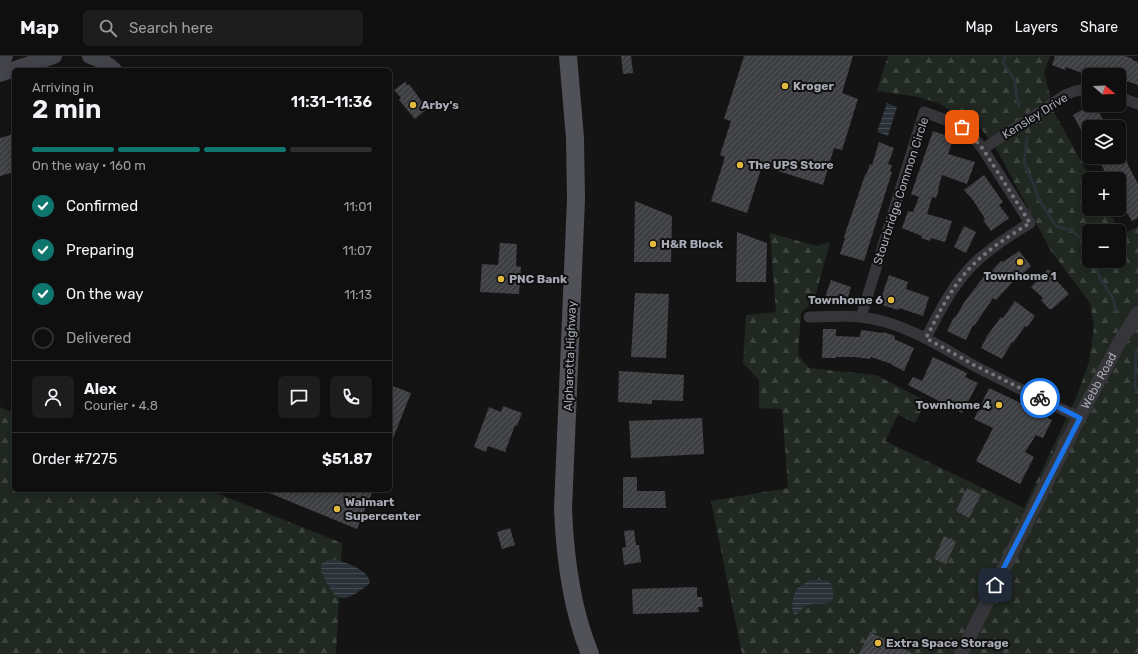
<!DOCTYPE html>
<meta charset="utf-8">
<style>
:root{--surface:#0f0f10;--page:#1d1d1e;--text:#f1f3f6;--muted:#9b9c9f;--line:#2f2f30;--accent:#0f766e}
body{margin:0;font-family:Rubik,sans-serif;background:var(--page);color:var(--text);height:100vh;display:flex;flex-direction:column;font-size:15px;white-space:nowrap}
*{box-sizing:border-box;margin:0}
p{font-size:13px;color:var(--muted)}
.icon{flex:none;width:22px;height:22px;fill:none;stroke:currentColor;stroke-width:2;stroke-linecap:round;stroke-linejoin:round}
.map{position:relative;flex:1;overflow:hidden}
.side{position:absolute;left:12px;top:12px;width:380px;height:424px;display:flex;flex-direction:column;background:var(--surface);border-radius:6px;box-shadow:0 2px 10px #0003,0 0 0 1px var(--line)}
.side>*{flex:none}
.needle{width:26px;rotate:109deg}
.fabs{position:absolute;left:1082px;top:12px;display:grid;gap:8px}
.fabs a{display:grid;place-items:center;width:44px;height:44px;border-radius:6px;background:var(--surface);box-shadow:0 2px 10px #0003,0 0 0 1px var(--line);font-size:20px}
.pin{position:absolute;display:grid;place-items:center;width:34px;height:34px;color:#fff;margin:-17px;border-radius:8px;box-shadow:0 2px 6px #0006}
.courier{position:absolute;display:grid;place-items:center;width:40px;height:40px;margin:-20px;border:3px solid #1a73e8;border-radius:50%;background:#fff;color:#222;box-shadow:0 1px 5px #0007}
.summary em{font-style:normal;font-weight:600}
.summary div{display:flex;flex-direction:column-reverse}
.summary{display:flex;align-items:center;justify-content:space-between;height:68px;padding:0 20px}
h1{font-size:26px;font-weight:600;line-height:30px}
.bar{display:grid;grid-template-columns:repeat(4,1fr);gap:6px 4px;align-content:center;height:48px;padding:0 20px}
.bar i{height:5px;border-radius:3px;background:var(--line)}
.bar .active{background:var(--accent)}
.bar p{grid-column:span 4}
.line{display:flex;align-items:center;gap:10px;padding:0 20px;border-top:1px solid var(--line)}
.line div{flex:1}
.round{display:grid;place-items:center;flex:none;width:42px;height:42px;border-radius:6px;background:var(--page)}
ol{padding:0 20px;list-style:none}
li{display:flex;align-items:center;gap:12px;height:44px}
li p{margin-inline-start:auto}
li .icon{padding:4px;border-radius:50%;background:var(--accent);color:#fff;stroke-width:4}
li:last-child{color:var(--muted)}
li i{width:22px;height:22px;border:2px solid var(--line);border-radius:50%}
header{display:flex;align-items:center;gap:24px;box-sizing:border-box;height:56px;padding:0 20px;background:var(--surface);border-bottom:1px solid var(--line)}
header strong{font-size:19px}
nav{display:flex;gap:22px;margin-inline-start:auto;font-size:14px}
.search{width:280px;height:36px;background:var(--page);display:flex;align-items:center;gap:10px;box-sizing:border-box;padding:0 14px;border-radius:6px;color:var(--muted);font-size:15px}
.map>svg:first-child{display:block}
</style>
<header>
<strong>Map</strong>
<div class="search"><svg class="icon" aria-label="search" viewBox="0 0 24 24"><circle cx="10" cy="10" r="6"/><path d="M15 15l6 6"/></svg>Search here</div>
<nav><a>Map</a><a>Layers</a><a>Share</a></nav>
</header>
<div class="map">
<svg width="1138" height="598" viewBox="0 0 1138 598">
<defs>
<pattern id="forest-firs" width="22" height="20" patternUnits="userSpaceOnUse"><rect width="22" height="20" fill="#202821"/><path d="M5 1l3.5 6h-7zM16 11l3.5 6h-7z" fill="#3e443f"/></pattern>
<pattern id="water-rules" width="6" height="5" patternUnits="userSpaceOnUse"><rect width="6" height="5" fill="#2b3138"/><path d="M0 2.5h6" fill="none" stroke="#474c52"/></pattern>
<pattern id="building-hatch" width="6" height="6" patternUnits="userSpaceOnUse"><rect width="6" height="6" fill="#3e3f42"/><path d="M-1 1l2-2M0 6l6-6M5 7l2-2" fill="none" stroke="#57585b"/></pattern>
</defs>
<rect width="100%" height="100%" fill="#141415"/>
<g fill="url(#forest-firs)" fill-rule="evenodd">
<path d="M888,0H1050L1044,17L1055,58L1091,123H1089V153H1108L1122,179L1137,171H1138V598H742L711,445L788,432L782,353L759,352V324L743,307L746,259L776,256L770,177L817,190L830,186L814,245L801,257L798,299L809,312L836,315L876,319L926,345L915,367L898,359L885,385L1024,452L1076,342L1089,306L1094,271L1090,247L1051,195L998,96L982,74L940,48L919,41L877,35ZM1089,175H1119V205H1089Z"/>
<polygon points="0,351 14,357 14,434 209,434 342,487 336,598 0,598"/>
</g>
<g fill="url(#water-rules)">
<polygon points="887,47 897,51 888,80 877,76"/>
<path d="M333,503C346,507 364,511 370,525L369,528C353,540 339,552 328,529C324,522 321,516 321,508L327,504Z"/>
<path d="M810,524H822L830,526C833,532 837,545 827,547C821,549 814,546 808,549C803,551 800,555 796,559L793,557C791,549 793,538 798,532C801,529 806,527 810,524Z"/>
</g>
<g fill="none" stroke-linecap="round" stroke-linejoin="round">
<g stroke="#2b3138" stroke-width="3">
<polyline points="1005,0 1003,6 1015,25 1016,37 1019,50"/>
<polyline points="1027,82 1024,106 1028,117 1034,128 1038,142 1056,170 1073,175 1084,186 1089,197"/>
<polyline points="1093,205 1101,224 1113,242 1116,255"/>
<polyline points="1136,295 1135,330 1138,335"/>
</g>
</g>
<g fill="url(#building-hatch)">
<polygon points="621,0 631,0 633,17 623,18"/>
<polygon points="744,0 853,0 842,37 858,43 842,94 834,92 823,129 762,110 747,157 711,145 725,101 720,99 731,65 724,63"/>
<polygon points="1055,0 1125,0 1133,3 1132,4 1138,6 1138,29 1126,25 1126,26 1119,24 1119,19 1099,19 1083,13 1082,17 1066,11 1065,14 1052,9"/>
<polygon points="405,26 408,30 409,28 427,53 415,63 399,44 401,42 394,34"/>
<polygon points="1091,49 1095,49 1107,71 1089,71 1089,89 1073,59"/>
<polygon points="933,75 954,82 948,98 975,106 967,128 942,119 938,133 939,133 936,142 932,141 927,158 952,165 945,186 931,182 930,185 921,182 922,180 902,172 908,155 913,156 919,141 911,138"/>
<polygon points="14,78 14,116 0,120 0,82"/>
<polygon points="879,86 894,92 888,108 892,109 890,115 892,116 864,205 840,198 845,182 844,181 865,119 866,119 870,108 872,109"/>
<polygon points="1097,101 1125,101 1128,107 1127,107 1138,128 1138,162 1132,165 1119,144 1119,123 1109,123"/>
<polygon points="984,119 1003,146 999,149 1009,162 991,175 983,164 985,163 973,144 964,134"/>
<polygon points="635,145 672,160 671,206 634,206"/>
<polygon points="964,170 976,176 966,197 954,191"/>
<polygon points="737,176 767,187 766,226 736,226"/>
<polygon points="500,187 517,188 516,210 521,211 519,238 480,236 482,208 498,209"/>
<polygon points="1019,195 1031,210 1021,220 1020,218 996,244 993,242 974,270 973,269 966,284 947,275 954,261 955,262 965,245 986,218 988,219 1001,205 1003,206"/>
<polygon points="1048,213 1058,222 1056,224 1069,238 1052,253 1049,253 1041,244 1043,242 1031,231"/>
<polygon points="889,219 908,226 906,233 929,241 923,260 899,252 898,254 879,248"/>
<polygon points="831,224 851,231 846,248 825,241"/>
<polygon points="635,237 669,238 666,302 631,301"/>
<polygon points="1015,245 1035,260 1027,271 1025,270 1013,287 1012,286 1002,303 981,292 987,280 1001,261 1003,262"/>
<polygon points="823,273 836,273 836,280 860,281 861,274 882,277 883,276 895,280 894,283 914,292 904,315 892,309 892,308 871,301 870,303 854,301 836,301 836,302 822,302"/>
<polygon points="933,301 967,317 965,321 978,327 962,357 908,329 913,321 922,325"/>
<polygon points="619,315 684,319 683,345 652,344 652,348 618,346"/>
<polygon points="390,329 411,337 390,390"/>
<polygon points="989,332 1031,352 1030,353 1052,364 1043,382 1036,379 1025,396 1034,401 1020,428 976,405 993,372 974,363"/>
<polygon points="503,350 522,357 517,370 515,369 505,396 488,390 486,396 474,391 489,351 501,356"/>
<polygon points="702,362 704,398 631,402 629,365"/>
<polygon points="623,421 637,421 637,435 665,435 666,452 623,452"/>
<polygon points="967,432 981,439 969,462 956,455"/>
<polygon points="262,434 373,434 357,473"/>
<polygon points="510,472 515,489 502,493 497,476"/>
<polygon points="634,474 636,489 639,489 641,506 624,509 622,492 626,491 624,475"/>
<polygon points="944,480 956,486 946,508 934,503"/>
<polygon points="697,531 697,541 702,541 703,551 698,551 699,556 633,558 632,533"/>
<polygon points="870,576 914,598 859,598"/>
</g>
<g fill="none" stroke-linecap="round" stroke-linejoin="round">
<g stroke="#35353a" stroke-width="11">
<polyline points="1119,41 1138,48"/>
<polyline points="983,93 1065,39 1075,35 1089,33"/>
<path d="M809,261C826,261 845,259 861,261C903,266 938,289 973,309C1008,328 1044,344 1080,362"/>
<path d="M861,261L924,56L951,66L962,71L973,81L983,93L1030,167C1012,178 995,189 979,203C955,224 940,254 926,282"/>
</g>
<path stroke="#35353a" stroke-width="14" id="s1" d="M961,598L1078,364L1119,287L1138,257"/>
<g stroke="#43444a" stroke-width="16">
<path d="M90,0C99,3 107,7 114,14"/>
<polyline points="0,2 5,0"/>
<polyline points="0,18 54,0"/>
</g>
<path stroke="#515258" stroke-width="18" d="M568,0L575,82L576,143L563,453C565,502 571,552 590,598"/>
</g>
<g fill="none" stroke-linecap="round" stroke-linejoin="round">
<path stroke="#74767c" stroke-width="4" stroke-dasharray="0 7.2" d="M962,71L973,81L983,93L1030,167C1006,182 980,198 962,221C947,240 937,261 926,282L974,309L1040,342"/>
<polyline stroke="#1a73e8" stroke-width="5" points="995,529 1080,362 1040,342"/>
</g>
<g fill="#e1b840" stroke="#0f0f10" stroke-width="1.5">
<circle cx="785" cy="30" r="4"/>
<circle cx="413" cy="49" r="4"/>
<circle cx="740" cy="109" r="4"/>
<circle cx="653" cy="188" r="4"/>
<circle cx="1020" cy="206" r="4"/>
<circle cx="501" cy="223" r="4"/>
<circle cx="891" cy="244" r="4"/>
<circle cx="999" cy="349" r="4"/>
<circle cx="337" cy="453" r="4"/>
<circle cx="878" cy="587" r="4"/>
</g>
<g text-anchor="middle" dominant-baseline="central" stroke-width="4" stroke-linejoin="round" paint-order="stroke">
<g font-size="12" font-weight="bold" fill="#a7aab4" stroke="#0f0f10" text-anchor="start">
<text x="793" y="30">Kroger</text>
<text x="421" y="49">Arby's</text>
<text x="748" y="109">The UPS Store</text>
<text x="661" y="188">H&amp;R Block</text>
<text x="1020" y="220" text-anchor="middle">Townhome 1</text>
<text x="509" y="223">PNC Bank</text>
<text x="883" y="244" text-anchor="end">Townhome 6</text>
<text x="991" y="349" text-anchor="end">Townhome 4</text>
<text x="345" y="446">Walmart<tspan x="345" dy="14">Supercenter</tspan></text>
<text x="886" y="587">Extra Space Storage</text>
</g>
<g font-size="12" fill="#a7aab4" stroke="#0f0f10">
<text transform="translate(1035 60) rotate(-32)">Kensley Drive</text>
<text transform="translate(901 135) rotate(-72)">Stourbridge Common Circle</text>
<text transform="translate(570 300) rotate(-88)">Alpharetta Highway</text>
<text stroke="none"><textPath href="#s1" startOffset="306">Webb Road</textPath></text>
</g>
</g>
</svg>
<div class="fabs">
<a><svg class="needle" viewBox="-14 -14 28 28"><path d="M0-13l5 13h-10z" fill="#e53935"/><path d="M0 13l5-13h-10z" fill="#9b9c9f"/></svg></a>
<a><svg class="icon" aria-label="layers" viewBox="0 0 24 24"><path d="M12 4l9 5-9 5-9-5zM3 14l9 5 9-5"/></svg></a>
<a>+</a>
<a>−</a>
</div>
<div class="pin" style="left:962px;top:71px;background:#ea580c"><svg class="icon" aria-label="bag" viewBox="0 0 24 24"><path d="M5 8h14l-1 12H6zM9 8a3 3 0 0 1 6 0"/></svg></div>
<div class="pin" style="left:995px;top:529px;background:#1f2937"><svg class="icon" aria-label="home" viewBox="0 0 24 24"><path d="M3 11l9-7 9 7M6 9v11h12V9"/></svg></div>
<div class="courier" style="left:1040px;top:342px"><svg class="icon" aria-label="bike" viewBox="0 0 24 24"><circle cx="6" cy="16" r="4"/><circle cx="18" cy="16" r="4"/><path d="M6 16l4-8h5l3 8M10 8l3 8H6M13 5h3"/></svg></div>
<section class="side">
<div class="summary"><div><h1>2 min</h1><p>Arriving in</p></div><em>11:31–11:36</em></div>
<div class="bar"><i class="active"></i><i class="active"></i><i class="active"></i><i></i><p>On the way · 160 m</p></div>
<ol>
<li><svg class="icon" aria-label="check" viewBox="0 0 24 24"><path d="M5 12l5 5 9-10"/></svg>Confirmed<p>11:01</p></li>
<li><svg class="icon" aria-label="check" viewBox="0 0 24 24"><path d="M5 12l5 5 9-10"/></svg>Preparing<p>11:07</p></li>
<li><svg class="icon" aria-label="check" viewBox="0 0 24 24"><path d="M5 12l5 5 9-10"/></svg>On the way<p>11:13</p></li>
<li><i></i>Delivered</li>
</ol>
<div class="line" style="height:72px"><a class="round"><svg class="icon" aria-label="person" viewBox="0 0 24 24"><circle cx="12" cy="8" r="4"/><path d="M4 21q1-7 8-7t8 7"/></svg></a><div><b>Alex</b><p>Courier · 4.8</p></div><a class="round"><svg class="icon" aria-label="chat" viewBox="0 0 24 24"><path d="M4 5h16v11H9l-5 4z"/></svg></a><a class="round"><svg class="icon" aria-label="phone" viewBox="0 0 24 24"><path d="M5 4h4l2 5-3 2q2 4 5 5l2-3 5 2v4C11 20 4 13 5 4z"/></svg></a></div>
<div class="line" style="height:52px"><div>Order #7275</div><b>$51.87</b></div>
</section>
</div>
